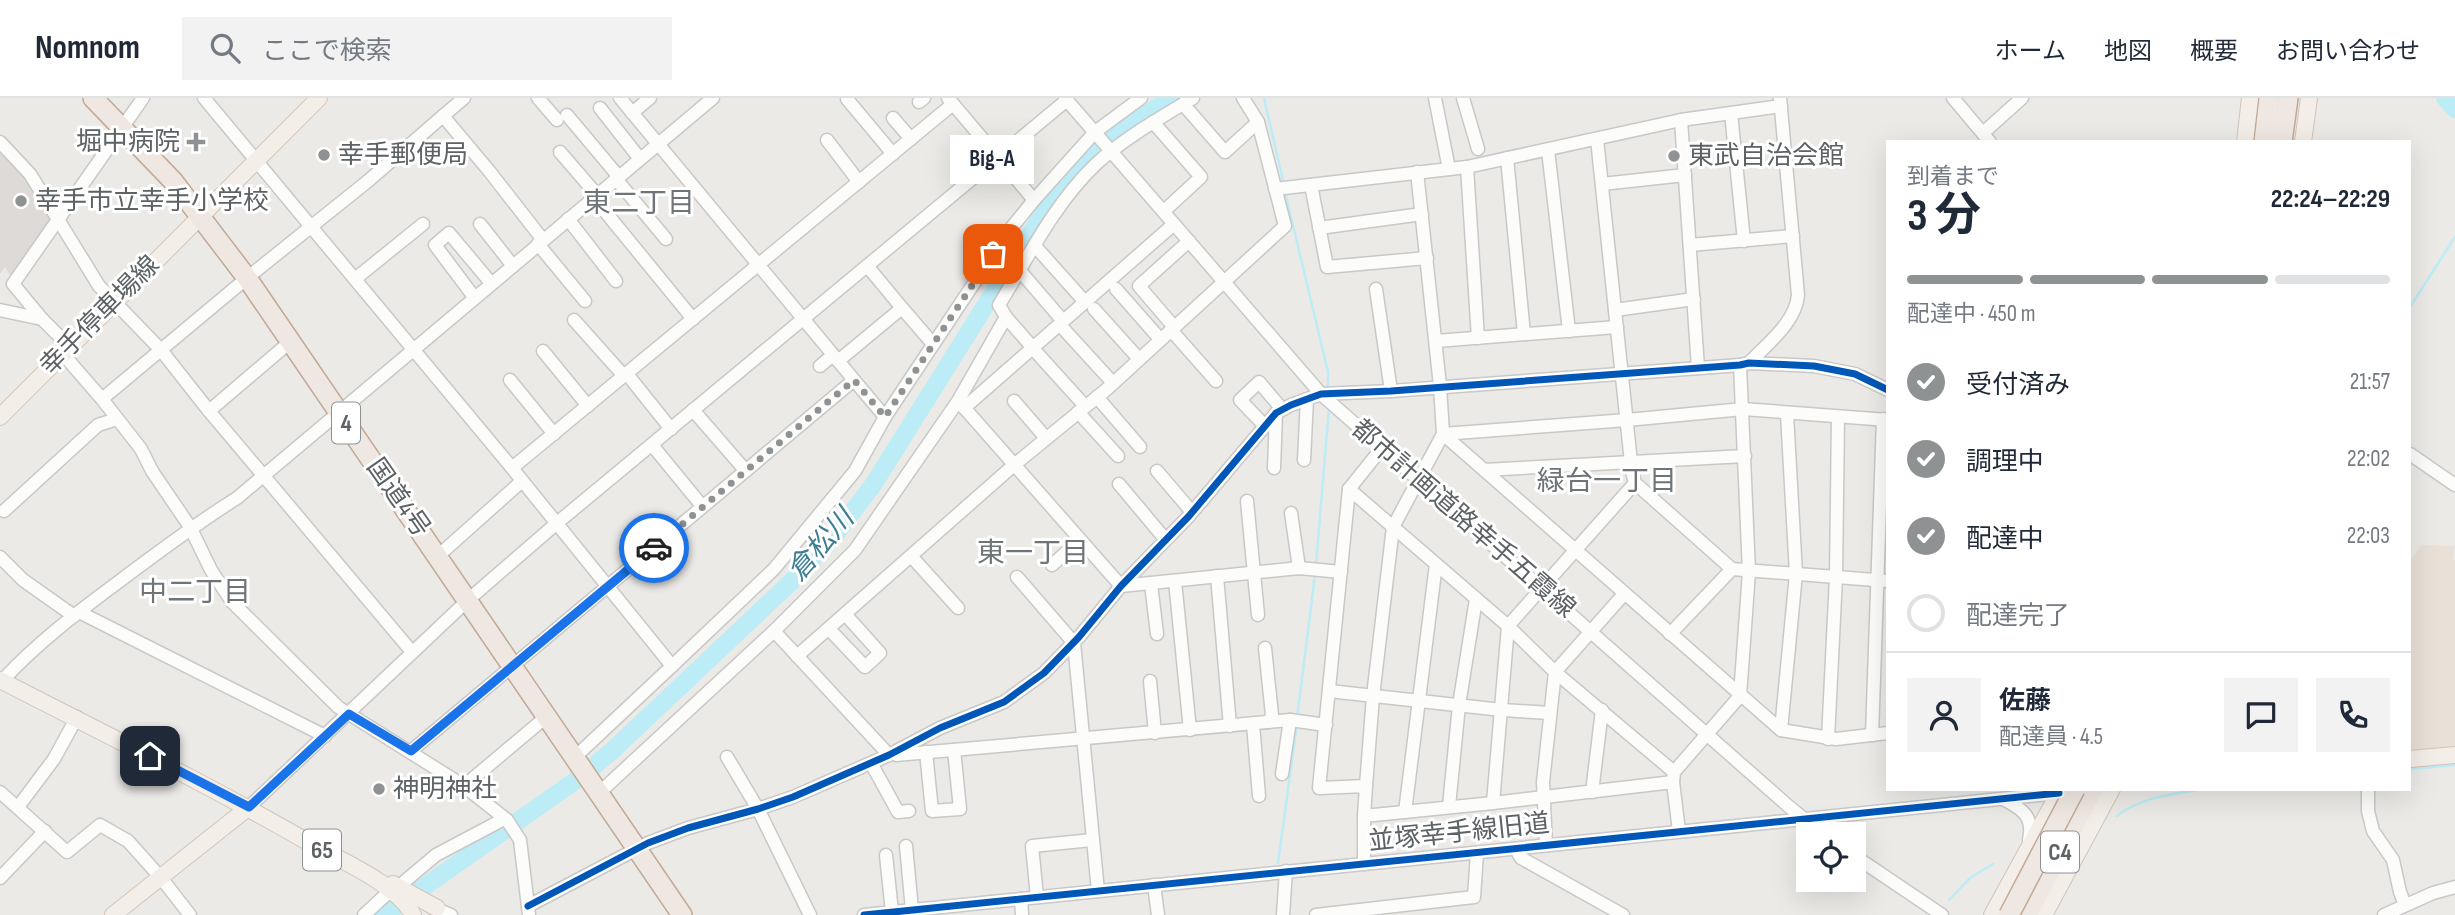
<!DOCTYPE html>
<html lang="ja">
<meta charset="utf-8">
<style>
:root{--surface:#fff;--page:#f2f2f3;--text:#1f2937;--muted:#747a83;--line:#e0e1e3;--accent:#8f9292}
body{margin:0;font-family:"Sofia Sans Condensed","Noto Sans JP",sans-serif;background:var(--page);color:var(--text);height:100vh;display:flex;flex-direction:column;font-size:26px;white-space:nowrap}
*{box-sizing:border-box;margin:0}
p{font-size:23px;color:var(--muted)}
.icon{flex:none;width:38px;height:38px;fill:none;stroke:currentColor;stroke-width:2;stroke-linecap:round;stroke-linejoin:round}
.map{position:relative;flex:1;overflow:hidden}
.drawer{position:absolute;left:1886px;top:42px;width:525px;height:651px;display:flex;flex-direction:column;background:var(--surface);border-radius:0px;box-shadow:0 7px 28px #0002}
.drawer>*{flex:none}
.buttons{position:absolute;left:1796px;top:724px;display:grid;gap:14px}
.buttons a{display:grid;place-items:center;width:70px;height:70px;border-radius:0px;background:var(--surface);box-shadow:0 7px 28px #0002;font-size:35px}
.pin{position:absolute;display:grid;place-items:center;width:60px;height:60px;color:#fff;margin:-30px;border-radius:14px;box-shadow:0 4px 10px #0006}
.courier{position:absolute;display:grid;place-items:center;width:70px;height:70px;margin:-35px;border:5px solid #1a73e8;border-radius:50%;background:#fff;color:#222;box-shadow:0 2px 9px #0007}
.bubble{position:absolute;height:49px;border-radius:0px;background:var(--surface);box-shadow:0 7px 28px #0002;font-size:23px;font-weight:700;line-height:49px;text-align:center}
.head em{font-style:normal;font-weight:700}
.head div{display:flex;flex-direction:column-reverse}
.head{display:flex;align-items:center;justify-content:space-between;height:119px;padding:0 21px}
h1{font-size:46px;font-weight:700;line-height:52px}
.bar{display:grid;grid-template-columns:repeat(4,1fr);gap:10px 7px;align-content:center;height:84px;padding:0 21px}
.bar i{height:9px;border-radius:5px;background:var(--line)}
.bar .active{background:var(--accent)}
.bar p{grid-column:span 4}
.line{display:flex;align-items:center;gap:18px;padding:0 21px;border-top:2px solid var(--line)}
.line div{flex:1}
.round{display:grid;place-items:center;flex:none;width:74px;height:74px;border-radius:0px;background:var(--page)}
ol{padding:0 21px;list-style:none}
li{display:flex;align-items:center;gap:21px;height:77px}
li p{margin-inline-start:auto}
li .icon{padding:7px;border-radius:50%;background:var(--accent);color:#fff;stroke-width:4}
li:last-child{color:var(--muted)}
li i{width:38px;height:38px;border:4px solid var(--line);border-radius:50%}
header{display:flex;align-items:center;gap:42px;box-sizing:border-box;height:98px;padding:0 35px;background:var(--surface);border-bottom:2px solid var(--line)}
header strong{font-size:33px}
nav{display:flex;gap:38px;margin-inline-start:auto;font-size:24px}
.search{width:490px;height:63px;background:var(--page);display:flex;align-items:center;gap:18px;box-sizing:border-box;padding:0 24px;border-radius:0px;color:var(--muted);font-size:26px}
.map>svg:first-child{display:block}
</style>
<header>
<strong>Nomnom</strong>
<div class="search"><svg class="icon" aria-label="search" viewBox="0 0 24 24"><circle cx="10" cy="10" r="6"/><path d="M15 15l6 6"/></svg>ここで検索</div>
<nav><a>ホーム</a><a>地図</a><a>概要</a><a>お問い合わせ</a></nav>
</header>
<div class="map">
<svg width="2455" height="817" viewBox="0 0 2455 817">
<rect width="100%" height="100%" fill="#eceae7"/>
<polygon fill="#e9e0d7" points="2422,447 2455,448 2453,462 2455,463 2455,648 2410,652 2410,463"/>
<polygon fill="#dedad7" points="0,49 31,87 53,119 12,180 5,169 0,176"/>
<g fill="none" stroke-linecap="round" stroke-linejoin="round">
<g stroke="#bcecf6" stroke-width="2.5">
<polyline points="1264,0 1284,87"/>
<polyline points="1285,94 1328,274 1328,292"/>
<polyline points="2410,209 2455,139"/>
<polyline points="1316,467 1329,309"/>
<polyline points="1297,620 1315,477"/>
<polyline points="2410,671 2455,667"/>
<path d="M2117,718C2141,699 2173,696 2203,691"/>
<polyline points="1278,765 1297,626"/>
<polyline points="1949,802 1970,780 1993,766"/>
</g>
<g stroke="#bcecf6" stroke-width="18">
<polyline points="2445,0 2455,11"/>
<polyline points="384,817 582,678 613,652 791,484 831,442 873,387 1049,106 1092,57 1145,17 1172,0"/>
</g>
<g stroke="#c8c8c8" stroke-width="15">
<g id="minor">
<polyline points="204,0 512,370 672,568 574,660"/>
<polyline points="538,0 557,22"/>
<polyline points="948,0 1034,102"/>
<polyline points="1065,0 1321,296 1787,707 1824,737"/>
<polyline points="1435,0 1449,71"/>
<polyline points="1463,0 1478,51"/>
<polyline points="1953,0 1990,44"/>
<polyline points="847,1 893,56"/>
<polyline points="919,4 924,0"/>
<polyline points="1183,6 1225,54 1258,24"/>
<polyline points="600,10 640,61"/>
<polyline points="632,15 650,0"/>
<polyline points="1731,15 1744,143"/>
<polyline points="567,17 619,79"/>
<polyline points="443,18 464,0"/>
<polyline points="893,20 911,41"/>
<polyline points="1681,22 1698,270"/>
<polyline points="1153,24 1201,79 1164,113"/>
<polyline points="1983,35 2022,0"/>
<polyline points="1597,41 1632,374 1635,385 1732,471 1888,483"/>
<polyline points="827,42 859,84"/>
<polyline points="0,44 30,76 99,188 161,252 209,313 412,554"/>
<polyline points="1548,52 1569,233"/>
<polyline points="560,54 597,97"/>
<polyline points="1507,60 1524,236"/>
<polyline points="1467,69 1478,240"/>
<polyline points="616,81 666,141"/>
<polyline points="1602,86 1685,77"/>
<polyline points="1311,87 1327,169 1427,160"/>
<polyline points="1275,91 1467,69 1681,22 1781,8"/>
<polyline points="594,100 693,221"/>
<polyline points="568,121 616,183"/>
<polyline points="480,126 513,168"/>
<polyline points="1319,130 1422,116"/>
<polyline points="538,146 585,203"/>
<polyline points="1690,147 1793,138"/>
<polyline points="1035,148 1085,204"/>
<polyline points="868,169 902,210"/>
<polyline points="1020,173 1063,223"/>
<polyline points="355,181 423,126"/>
<polyline points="1116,191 1160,241"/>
<polyline points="1376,191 1391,293"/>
<polyline points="474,199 435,147 449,135 491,185"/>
<polyline points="1094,211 1139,261"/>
<polyline points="0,212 42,221"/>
<polyline points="1615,212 1694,201"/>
<polyline points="574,222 624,278"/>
<polyline points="1060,227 1113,285"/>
<polyline points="1174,229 1139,188 1189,143"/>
<polyline points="1171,232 1216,283"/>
<polyline points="1436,243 1617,229"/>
<polyline points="69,248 42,221 13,186 143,0"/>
<path d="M1033,250L1006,219L999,207C1028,159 1055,105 1096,66C1124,40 1160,20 1193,0"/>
<polyline points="543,253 588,308"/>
<polyline points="62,255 102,301 141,351 152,373 190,429 211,472 232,504 338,609 464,688 507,722 520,742 529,817"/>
<polyline points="1037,255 1085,308"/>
<polyline points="838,263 902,210 933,246"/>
<path d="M1749,265C1767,246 1796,224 1798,197L1780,0"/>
<polyline points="820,268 833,257"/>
<polyline points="627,276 671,331"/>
<polyline points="510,282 554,336"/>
<polyline points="854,282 885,319"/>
<polyline points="1097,299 1140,349"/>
<polyline points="102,301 247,180 368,83 443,18 490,74 543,142"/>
<polyline points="1014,303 1046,340"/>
<polyline points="960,305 1121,488"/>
<polyline points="964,310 1174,126"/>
<polyline points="693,312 745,372"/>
<polyline points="209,313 290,244"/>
<polyline points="1078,314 1118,358"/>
<polyline points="1265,328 1240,302 1259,284 1282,311"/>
<polyline points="1443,336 1781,632 1836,641 1888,635"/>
<polyline points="1443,336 1627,322 1743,311 1888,322"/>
<polyline points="652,347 702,408"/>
<polyline points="1382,350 1349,391 1319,690 1366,688 1364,718 1493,705 1673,684"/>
<polyline points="2410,356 2455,387"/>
<polyline points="1304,362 1307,301"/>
<polyline points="512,370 953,6"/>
<polyline points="1274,370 1276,315"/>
<polyline points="1484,372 1745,358"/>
<polyline points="1157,373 1192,414"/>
<polyline points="1119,386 1165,441"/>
<polyline points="1349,391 1508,528 1555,574 1674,674"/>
<polyline points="1247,403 1258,517"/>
<polyline points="4,413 98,327 117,321"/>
<polyline points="1291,415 1299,470"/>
<polyline points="438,458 522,383"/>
<polyline points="911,458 958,510"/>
<polyline points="0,459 23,482 74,518"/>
<polyline points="1052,467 1080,442"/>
<polyline points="1217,478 1230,628"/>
<polyline points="1017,479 1074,545 1098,793"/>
<polyline points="1175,483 1190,632"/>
<polyline points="1151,486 1157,536"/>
<polyline points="1121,488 1299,470 1341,474"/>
<polyline points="79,514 325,638"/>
<polyline points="829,531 865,569 880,555 845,516"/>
<polyline points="774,533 889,657"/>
<polyline points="1670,536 1732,471"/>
<polyline points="1265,550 1272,617 1269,624"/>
<polyline points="797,558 1014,367 1107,291 1285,128 1258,24 1243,0"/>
<polyline points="672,568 774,471 855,373 885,319 1008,134 1034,102 1095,34 1141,0"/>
<path d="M2,583C35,547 74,517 113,488C154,457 194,427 237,400L713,0"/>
<polyline points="1150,583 1155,635"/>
<polyline points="1329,593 1502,612 1550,615"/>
<polyline points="1253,626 1259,698"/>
<polyline points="1781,632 1796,476 1787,316"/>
<polyline points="1872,637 1883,321"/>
<polyline points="1828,641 1836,479 1838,319"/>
<polyline points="411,653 854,282 620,0"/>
<polyline points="926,654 932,713 960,711 954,652"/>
<polyline points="896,657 1290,622 1326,627"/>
<polyline points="727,659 758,711 810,817"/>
<polyline points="871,665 898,714 909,713"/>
<polyline points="1282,676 1290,622"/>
<polyline points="464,688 546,619"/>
<polyline points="1366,688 1373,598 1393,429 1443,336 1440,288 1417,74"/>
<polyline points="2368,691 2368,713 2373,733 2393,762 2400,794 2405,807"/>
<polyline points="0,694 67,754 100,727 128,743 162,781 190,817"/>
<polyline points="1592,694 1602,612"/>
<polyline points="599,695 774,533 855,452 958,303 1006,219"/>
<path d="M2003,701C2023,711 2034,719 2029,742"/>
<polyline points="1493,705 1508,528 1635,385"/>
<polyline points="1449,708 1459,607 1476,501"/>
<polyline points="18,709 54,661 77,619"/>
<polyline points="249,709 468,502 557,425 1067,2"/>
<polyline points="1405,714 1436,466"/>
<polyline points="1364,718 1364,766"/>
<polyline points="1679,733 1673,684 1674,674 1740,598 1749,474 1740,267"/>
<polyline points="1546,747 1543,684 1555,574 1624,496"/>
<polyline points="906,748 912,812"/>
<polyline points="1516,751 1521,760 1623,817"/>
<polyline points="886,757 892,814"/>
<polyline points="1853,757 1942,817"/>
<polyline points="0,780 45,733"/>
<polyline points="1154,787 1158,817"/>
<polyline points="398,789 436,757 504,721"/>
<polyline points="1037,799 1032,748 1092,742"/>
<polyline points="1021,801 1022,817"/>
<polyline points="528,808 648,745 688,730 758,711 793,699 889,657 940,630 1004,604 1044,575 1079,539 1121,488 1189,418 1276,315 1291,307 1321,296 1391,293 1740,267 1749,265 1814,268 1855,276 1888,292"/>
<polyline points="431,809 451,817"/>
<polyline points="364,817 391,792"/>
<polyline points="864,817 2059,695"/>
<polyline points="1283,817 1286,773"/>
<polyline points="1316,817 1474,799 1477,755"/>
<polyline points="2384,817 2433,795 2455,789"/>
</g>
</g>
<g stroke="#d3c4b6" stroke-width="18">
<g id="major">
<polyline points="2245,44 2250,0"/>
<polyline points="2303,44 2309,0"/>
<polyline points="0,319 319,0"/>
<path d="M0,582C105,636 211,688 313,747C342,763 398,787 413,817"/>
<polyline points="2410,661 2455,657"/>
<polyline points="393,786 437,810"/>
<polyline points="113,817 249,709"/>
<polyline points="1992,817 2061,691"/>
<polyline points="2044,817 2112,691"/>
</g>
</g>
<g stroke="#c3a995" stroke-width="22">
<g id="highway">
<polyline points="93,0 173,83 247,180 682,817"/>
<polyline points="2264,44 2269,0"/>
<polyline points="2282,44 2288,0"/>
<polyline points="2027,817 2093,691"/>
</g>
</g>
<use href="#minor" stroke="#fcfcfb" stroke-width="12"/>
<use href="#major" stroke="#f3eee8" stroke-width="16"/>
<use href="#highway" stroke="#efe8e2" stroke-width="19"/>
<g stroke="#c3a995" stroke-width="22" stroke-linecap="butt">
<polyline id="highway-bridge" points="2009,817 2075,691"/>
</g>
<use href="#highway-bridge" stroke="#efe8e2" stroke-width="19"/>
<g stroke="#fff" stroke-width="11">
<g id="cycleway">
<polyline points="528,808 648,745 688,730 758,711 793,699 889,657 940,630 1004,604 1044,575 1079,539 1121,488 1189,418 1276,315 1291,307 1321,296 1391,293 1740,267 1749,265 1814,268 1855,276 1888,292"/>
<polyline points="864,817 2059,695"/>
</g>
</g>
<use href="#cycleway" stroke="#0057b8" stroke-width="7"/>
</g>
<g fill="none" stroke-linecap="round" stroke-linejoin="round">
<polyline stroke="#8f9292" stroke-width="7" stroke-dasharray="0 12.6" points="654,450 854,282 885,319 993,156"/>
<polyline stroke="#1a73e8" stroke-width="9" points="150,658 249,709 349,616 411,653 654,450"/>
</g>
<g fill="#8f9292" stroke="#fff" stroke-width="2.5">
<path d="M192.5 33.5h7v7h7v7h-7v7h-7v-7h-7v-7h7z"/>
<circle cx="324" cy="57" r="7"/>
<circle cx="1674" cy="58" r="7"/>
<circle cx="21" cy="103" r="7"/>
<circle cx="379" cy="691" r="7"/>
</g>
<g text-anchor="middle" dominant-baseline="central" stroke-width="6" stroke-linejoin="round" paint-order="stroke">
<g fill="#fff" stroke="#8e9193" stroke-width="2">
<rect x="332" y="304.5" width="28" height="41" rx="5"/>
<rect x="303" y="731.5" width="38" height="41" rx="5"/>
<rect x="2041" y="733.5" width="38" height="41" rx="5"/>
</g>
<g font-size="24" font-weight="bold" fill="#5d6265">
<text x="346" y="325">4</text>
<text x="322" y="752">65</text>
<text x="2060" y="754">C4</text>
</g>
<g font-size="26" fill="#5d6265" stroke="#fff" text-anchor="start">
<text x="180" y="44" text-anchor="end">堀中病院</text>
<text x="338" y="57">幸手郵便局</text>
<text x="1688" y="58">東武自治会館</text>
<text x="35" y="103">幸手市立幸手小学校</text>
<text x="393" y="691">神明神社</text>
</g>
<g font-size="26" fill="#5d6265" stroke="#fff">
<text transform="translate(100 218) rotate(-45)">幸手停車場線</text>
<text transform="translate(398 400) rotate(55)">国道4号</text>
<text transform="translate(1463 421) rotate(41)">都市計画道路幸手五霞線</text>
<text transform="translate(1459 735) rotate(-6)">並塚幸手線旧道</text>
</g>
<g font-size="28" fill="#6e7477" stroke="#fff">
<text x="639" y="105">東二丁目</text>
<text x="1607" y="383">緑台一丁目</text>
<text x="1033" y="455">東一丁目</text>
<text x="195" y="494">中二丁目</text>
</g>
<g font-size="28" font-style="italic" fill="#3c7d94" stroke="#fff">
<text transform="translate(821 447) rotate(-49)">倉松川</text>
</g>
</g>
</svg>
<div class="buttons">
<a><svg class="icon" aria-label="locate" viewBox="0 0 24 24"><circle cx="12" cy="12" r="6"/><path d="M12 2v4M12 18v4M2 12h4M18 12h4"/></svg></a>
</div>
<div class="pin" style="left:993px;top:156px;background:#ea580c"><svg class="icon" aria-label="bag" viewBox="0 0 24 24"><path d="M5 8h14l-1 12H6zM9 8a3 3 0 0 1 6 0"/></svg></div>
<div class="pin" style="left:150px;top:658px;background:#1f2937"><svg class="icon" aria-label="home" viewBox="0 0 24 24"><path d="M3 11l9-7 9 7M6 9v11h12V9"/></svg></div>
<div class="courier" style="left:654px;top:450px"><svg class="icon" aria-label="car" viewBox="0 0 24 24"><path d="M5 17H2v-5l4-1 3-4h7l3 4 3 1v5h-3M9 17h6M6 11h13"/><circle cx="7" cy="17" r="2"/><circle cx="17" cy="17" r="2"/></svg></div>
<div class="bubble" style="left:950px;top:37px;width:84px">Big-A</div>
<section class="drawer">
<div class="head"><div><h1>3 分</h1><p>到着まで</p></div><em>22:24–22:29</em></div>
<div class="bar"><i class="active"></i><i class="active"></i><i class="active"></i><i></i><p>配達中 · 450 m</p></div>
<ol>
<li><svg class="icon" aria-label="check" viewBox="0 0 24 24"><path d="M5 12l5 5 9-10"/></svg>受付済み<p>21:57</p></li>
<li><svg class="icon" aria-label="check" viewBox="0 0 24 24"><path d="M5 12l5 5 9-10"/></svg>調理中<p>22:02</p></li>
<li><svg class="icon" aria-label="check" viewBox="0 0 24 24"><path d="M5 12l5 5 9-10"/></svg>配達中<p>22:03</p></li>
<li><i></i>配達完了</li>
</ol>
<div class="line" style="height:126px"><a class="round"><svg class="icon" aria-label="person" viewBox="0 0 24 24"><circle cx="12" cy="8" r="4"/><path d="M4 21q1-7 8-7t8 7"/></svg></a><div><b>佐藤</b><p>配達員 · 4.5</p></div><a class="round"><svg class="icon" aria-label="chat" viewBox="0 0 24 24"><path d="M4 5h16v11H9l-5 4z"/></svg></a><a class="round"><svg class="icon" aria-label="phone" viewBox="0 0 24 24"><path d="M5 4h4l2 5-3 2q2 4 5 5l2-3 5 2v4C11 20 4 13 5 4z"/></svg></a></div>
</section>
</div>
